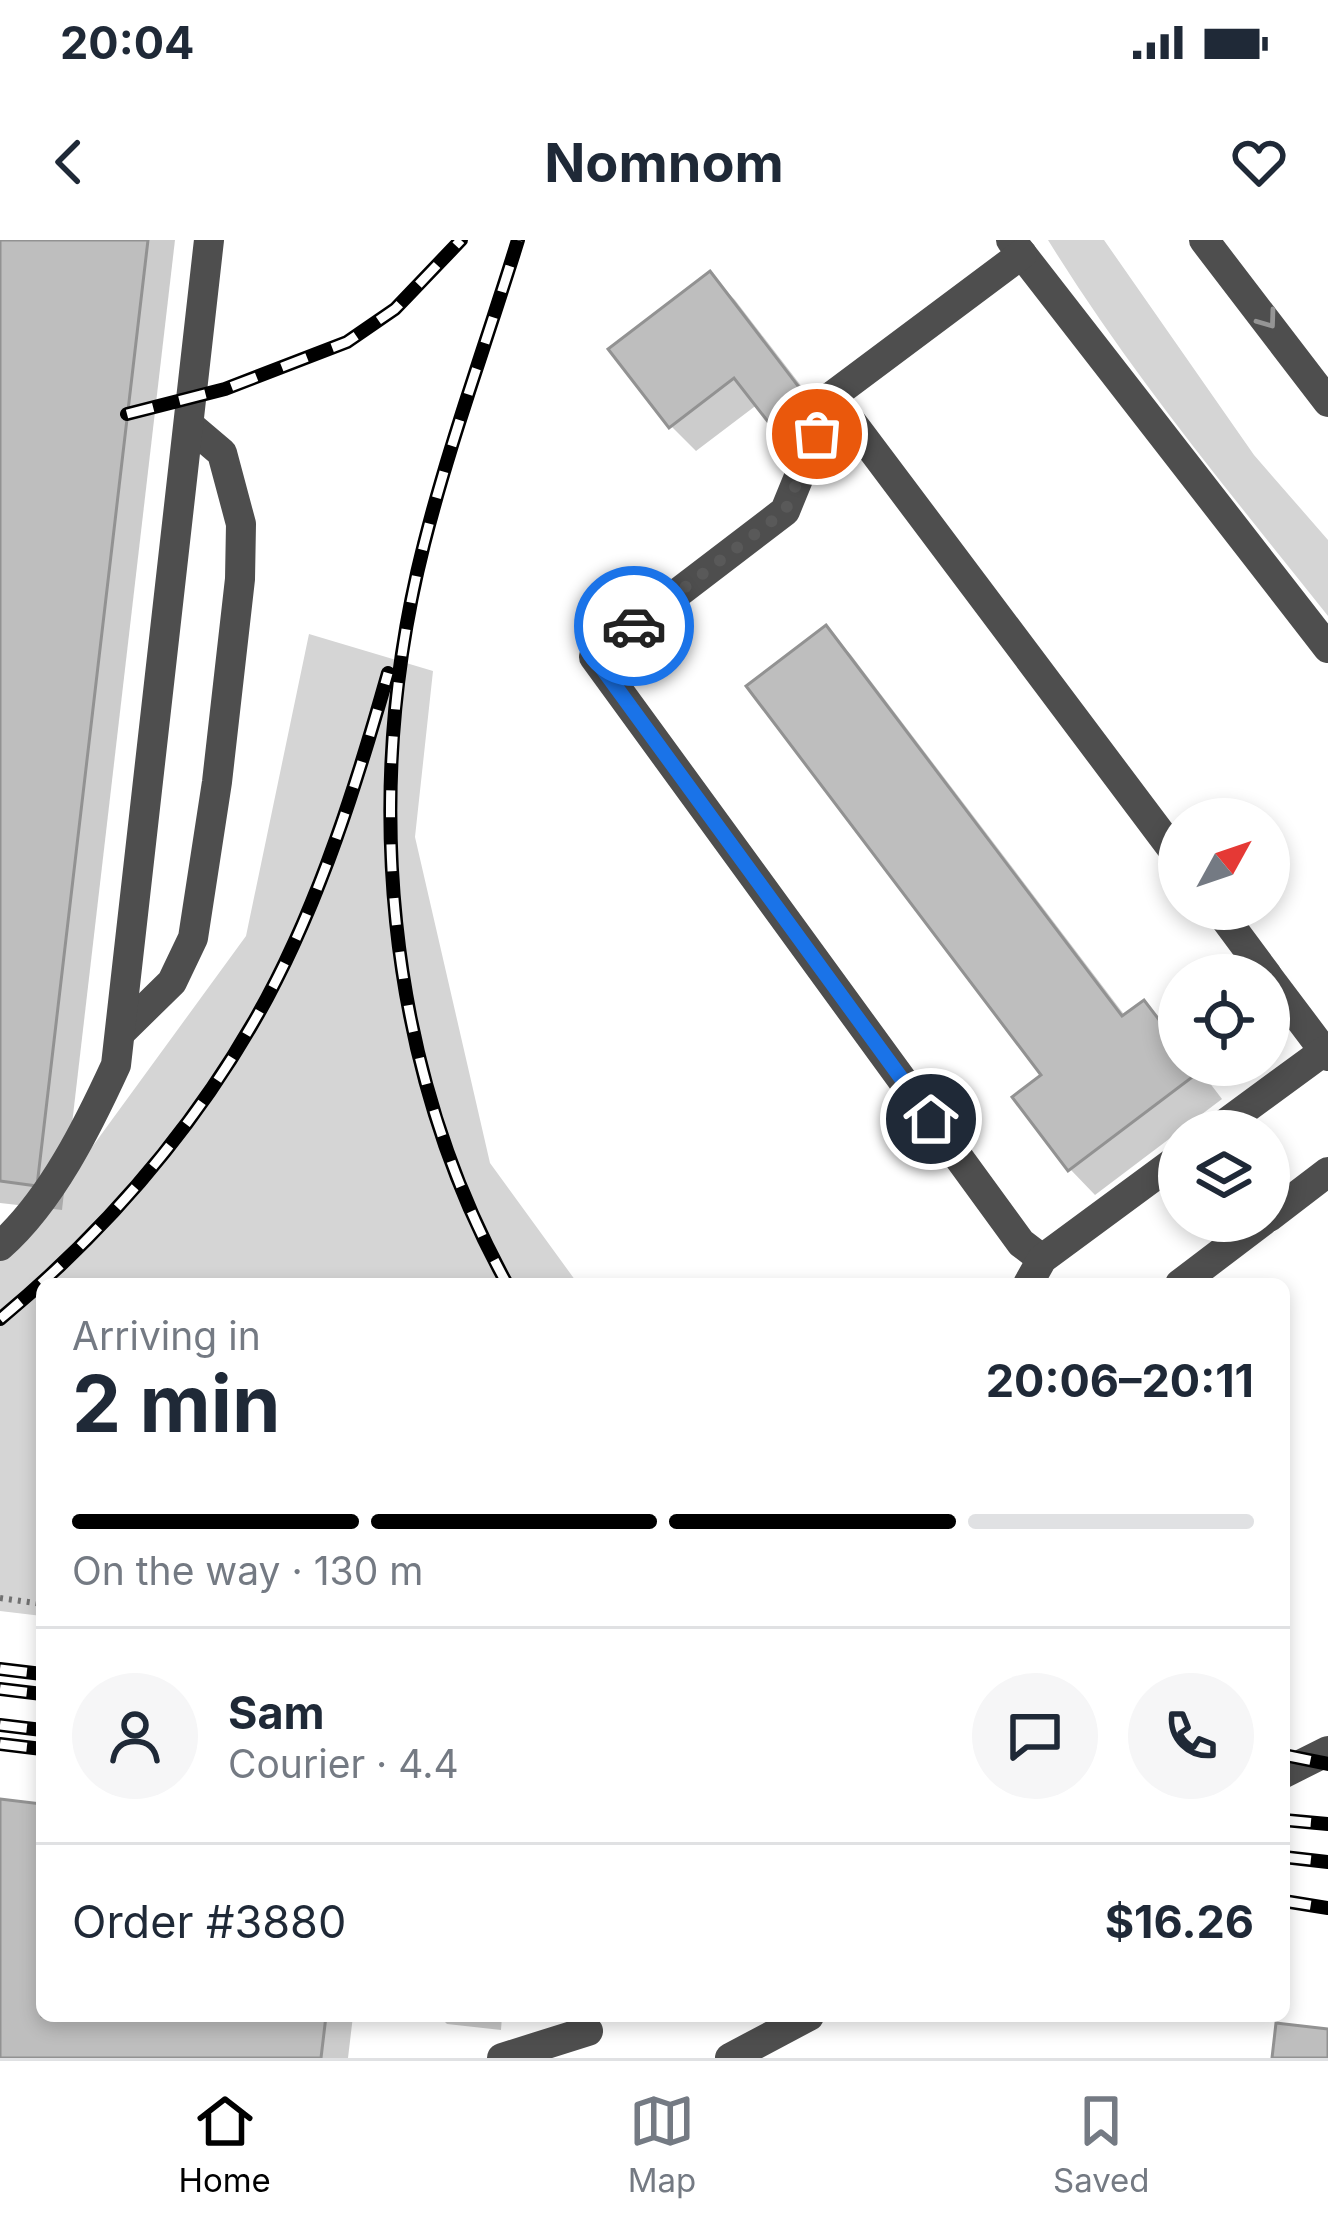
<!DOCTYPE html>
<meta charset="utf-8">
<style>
:root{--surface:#fff;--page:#f6f6f7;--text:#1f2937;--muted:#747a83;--line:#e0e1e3;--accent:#000}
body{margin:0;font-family:Inter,sans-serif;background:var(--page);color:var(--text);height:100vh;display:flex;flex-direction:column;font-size:45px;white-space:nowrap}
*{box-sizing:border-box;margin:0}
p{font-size:39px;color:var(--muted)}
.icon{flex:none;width:66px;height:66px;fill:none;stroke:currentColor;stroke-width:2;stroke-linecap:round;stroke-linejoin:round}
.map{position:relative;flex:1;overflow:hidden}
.drawer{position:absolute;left:36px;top:1038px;width:1254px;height:744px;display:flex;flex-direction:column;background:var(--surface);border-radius:18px;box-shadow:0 6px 18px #0003}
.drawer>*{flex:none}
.needle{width:78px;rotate:50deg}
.tools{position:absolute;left:1158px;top:558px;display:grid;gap:24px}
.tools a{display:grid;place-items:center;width:132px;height:132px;border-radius:50%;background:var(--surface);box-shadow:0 6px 18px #0003;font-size:60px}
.pin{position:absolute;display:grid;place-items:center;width:102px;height:102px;color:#fff;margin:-51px;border:6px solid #fff;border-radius:50%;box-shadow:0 3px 12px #0007}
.courier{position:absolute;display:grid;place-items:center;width:120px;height:120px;margin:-60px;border:9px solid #1a73e8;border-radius:50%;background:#fff;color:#222;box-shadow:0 3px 15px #0007}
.headline em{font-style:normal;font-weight:700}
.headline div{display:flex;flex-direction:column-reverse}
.headline{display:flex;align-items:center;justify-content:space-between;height:204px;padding:0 36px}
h1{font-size:78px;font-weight:700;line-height:90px}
.bar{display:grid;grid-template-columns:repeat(4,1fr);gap:18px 12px;align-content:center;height:144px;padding:0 36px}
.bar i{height:15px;border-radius:9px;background:var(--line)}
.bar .selected{background:var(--accent)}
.bar p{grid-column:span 4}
.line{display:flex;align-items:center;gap:30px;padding:0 36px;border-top:3px solid var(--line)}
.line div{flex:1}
.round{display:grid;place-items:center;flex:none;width:126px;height:126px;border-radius:63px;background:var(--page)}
.status{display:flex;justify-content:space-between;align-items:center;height:84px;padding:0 60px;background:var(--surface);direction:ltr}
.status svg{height:33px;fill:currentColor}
header{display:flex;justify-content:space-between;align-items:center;height:156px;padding:0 36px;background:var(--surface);font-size:54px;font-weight:700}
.tab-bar{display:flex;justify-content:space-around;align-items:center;height:168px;border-top:3px solid var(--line);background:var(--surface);font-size:33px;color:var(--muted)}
.tab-bar a{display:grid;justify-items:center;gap:6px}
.tab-bar .selected{color:var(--accent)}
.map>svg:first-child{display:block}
</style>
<div class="status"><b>20:04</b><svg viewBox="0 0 49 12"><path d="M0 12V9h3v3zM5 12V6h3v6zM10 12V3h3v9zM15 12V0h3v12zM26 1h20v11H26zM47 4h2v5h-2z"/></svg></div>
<header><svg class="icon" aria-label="back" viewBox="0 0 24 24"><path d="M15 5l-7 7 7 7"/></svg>Nomnom<svg class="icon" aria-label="heart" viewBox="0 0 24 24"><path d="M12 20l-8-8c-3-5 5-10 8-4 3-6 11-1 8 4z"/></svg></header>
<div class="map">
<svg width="1328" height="1818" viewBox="0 0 1328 1818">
<rect width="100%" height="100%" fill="#fff"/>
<g fill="#d5d5d5">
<path d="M1048,0H1104L1254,215L1328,300V376C1231,254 1130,133 1048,0Z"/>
<polygon points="309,394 433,431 415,597 490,923 578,1044 42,1044 42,1376 0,1371 0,992 68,940 246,696"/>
</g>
<g fill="#0003">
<polygon points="0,0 175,0 62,970 0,963"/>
<polygon points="709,34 735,60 829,182 796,207 758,164 696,211 671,186"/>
<polygon points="826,389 851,415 1126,777 1144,764 1179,802 1179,825 1196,825 1222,859 1095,955 1070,929 1045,836"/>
<polygon points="0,1562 42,1567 42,1776 353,1776 348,1818 0,1818"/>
<polygon points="439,1776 502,1776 501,1790 447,1784"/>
</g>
<g fill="#bebebe" stroke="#929292" stroke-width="3">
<polygon points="0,0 148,0 37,946 0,941"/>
<polygon points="710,31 805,155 769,183 734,138 669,188 608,109"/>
<polygon points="826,385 1122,776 1144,760 1179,806 1179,825 1194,825 1199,832 1068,931 1012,857 1041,835 746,446"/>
<polygon points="0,1559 42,1564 42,1776 326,1776 321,1818 0,1818"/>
<polygon points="1276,1783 1328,1789 1328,1818 1272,1818"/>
</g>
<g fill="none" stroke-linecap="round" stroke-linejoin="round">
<polyline stroke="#707070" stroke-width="6" stroke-dasharray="3 6" stroke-linecap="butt" points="0,1358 42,1364"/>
<g stroke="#4e4e4e" stroke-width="30">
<polyline points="1011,0 1328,408"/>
<polyline points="1204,0 1328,162"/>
<polyline points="1022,14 832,156 785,271 594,417 1021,1003 1042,1019"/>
<polyline points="832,156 1179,618"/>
<polyline points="1218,669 1267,735"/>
<polyline points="1269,738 1324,811 1328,808"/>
<polyline points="120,793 172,742 193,698 217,542 240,339 241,284 222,213 189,185"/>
<polyline points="1215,891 1324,811 1328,816"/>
<polyline points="1269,977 1328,932"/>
<path d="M0,1006C51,961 88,886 116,825L209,0"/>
<polyline points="1028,1044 1042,1019 1179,918"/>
<polyline points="1180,1044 1263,981"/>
<polyline points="1284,1533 1328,1511"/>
<polyline points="502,1818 588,1791"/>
<polyline points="730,1818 809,1776"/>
</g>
<g stroke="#000" stroke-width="14">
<g id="rail">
<polyline points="127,174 225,149 347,102 395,69 461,0"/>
<path d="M507,1044C384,821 362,549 424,304C450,201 487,101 518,0"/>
<path d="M0,1079C108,989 200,882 267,758C321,657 357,543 388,433"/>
<polyline points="0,1429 42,1434"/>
<polyline points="0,1449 42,1454"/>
<polyline points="0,1485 42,1490"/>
<polyline points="0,1504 42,1509"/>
<polyline points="1284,1515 1328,1524"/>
<polyline points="1284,1580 1328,1584"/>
<polyline points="1284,1617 1328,1622"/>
<polyline points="1284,1661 1328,1668"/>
</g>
</g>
<use href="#rail" stroke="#fff" stroke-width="9" stroke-dasharray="27" stroke-linecap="butt"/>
</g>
<defs><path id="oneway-chevron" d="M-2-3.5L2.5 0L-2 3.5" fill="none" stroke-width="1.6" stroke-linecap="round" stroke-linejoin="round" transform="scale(3)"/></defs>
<use stroke="#959595" href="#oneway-chevron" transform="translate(1268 80) rotate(54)"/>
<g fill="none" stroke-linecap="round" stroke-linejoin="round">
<polyline stroke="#595959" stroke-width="12" stroke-dasharray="0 21.6" points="634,386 785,271 817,194"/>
<polyline stroke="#1a73e8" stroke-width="15" points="634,386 594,417 931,879"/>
</g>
</svg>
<div class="tools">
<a><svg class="needle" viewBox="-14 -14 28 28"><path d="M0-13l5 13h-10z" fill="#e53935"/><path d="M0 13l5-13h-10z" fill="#747a83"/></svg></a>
<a><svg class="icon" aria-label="locate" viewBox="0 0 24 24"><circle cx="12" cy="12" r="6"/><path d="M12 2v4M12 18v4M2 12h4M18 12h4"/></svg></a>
<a><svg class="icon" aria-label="layers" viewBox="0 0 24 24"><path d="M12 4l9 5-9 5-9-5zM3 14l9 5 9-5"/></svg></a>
</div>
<div class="pin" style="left:817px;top:194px;background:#ea580c"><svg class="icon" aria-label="bag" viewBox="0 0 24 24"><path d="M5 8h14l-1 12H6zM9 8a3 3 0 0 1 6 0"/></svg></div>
<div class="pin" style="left:931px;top:879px;background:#1f2937"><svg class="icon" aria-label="home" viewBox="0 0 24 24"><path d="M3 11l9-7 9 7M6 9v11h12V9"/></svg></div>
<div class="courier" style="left:634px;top:386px"><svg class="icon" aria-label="car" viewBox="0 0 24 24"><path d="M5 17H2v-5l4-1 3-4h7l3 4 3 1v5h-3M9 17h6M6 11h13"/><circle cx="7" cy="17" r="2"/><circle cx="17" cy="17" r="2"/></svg></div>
<section class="drawer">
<div class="headline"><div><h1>2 min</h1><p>Arriving in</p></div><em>20:06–20:11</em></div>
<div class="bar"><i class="selected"></i><i class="selected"></i><i class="selected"></i><i></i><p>On the way · 130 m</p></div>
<div class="line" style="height:216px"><a class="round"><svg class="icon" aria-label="person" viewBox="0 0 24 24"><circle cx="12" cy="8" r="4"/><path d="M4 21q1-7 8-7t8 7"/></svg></a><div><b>Sam</b><p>Courier · 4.4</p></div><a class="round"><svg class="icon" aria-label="chat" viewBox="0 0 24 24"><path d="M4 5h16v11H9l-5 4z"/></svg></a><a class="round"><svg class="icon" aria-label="phone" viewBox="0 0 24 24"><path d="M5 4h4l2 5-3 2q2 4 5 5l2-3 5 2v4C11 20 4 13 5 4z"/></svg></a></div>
<div class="line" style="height:156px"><div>Order #3880</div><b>$16.26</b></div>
</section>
</div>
<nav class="tab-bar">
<a class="selected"><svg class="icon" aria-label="home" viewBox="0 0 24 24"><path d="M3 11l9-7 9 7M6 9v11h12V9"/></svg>Home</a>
<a><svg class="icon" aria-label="map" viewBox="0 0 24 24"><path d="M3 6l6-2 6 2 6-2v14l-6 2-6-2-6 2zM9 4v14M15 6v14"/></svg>Map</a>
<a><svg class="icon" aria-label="saved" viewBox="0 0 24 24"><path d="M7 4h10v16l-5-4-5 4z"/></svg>Saved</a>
</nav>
